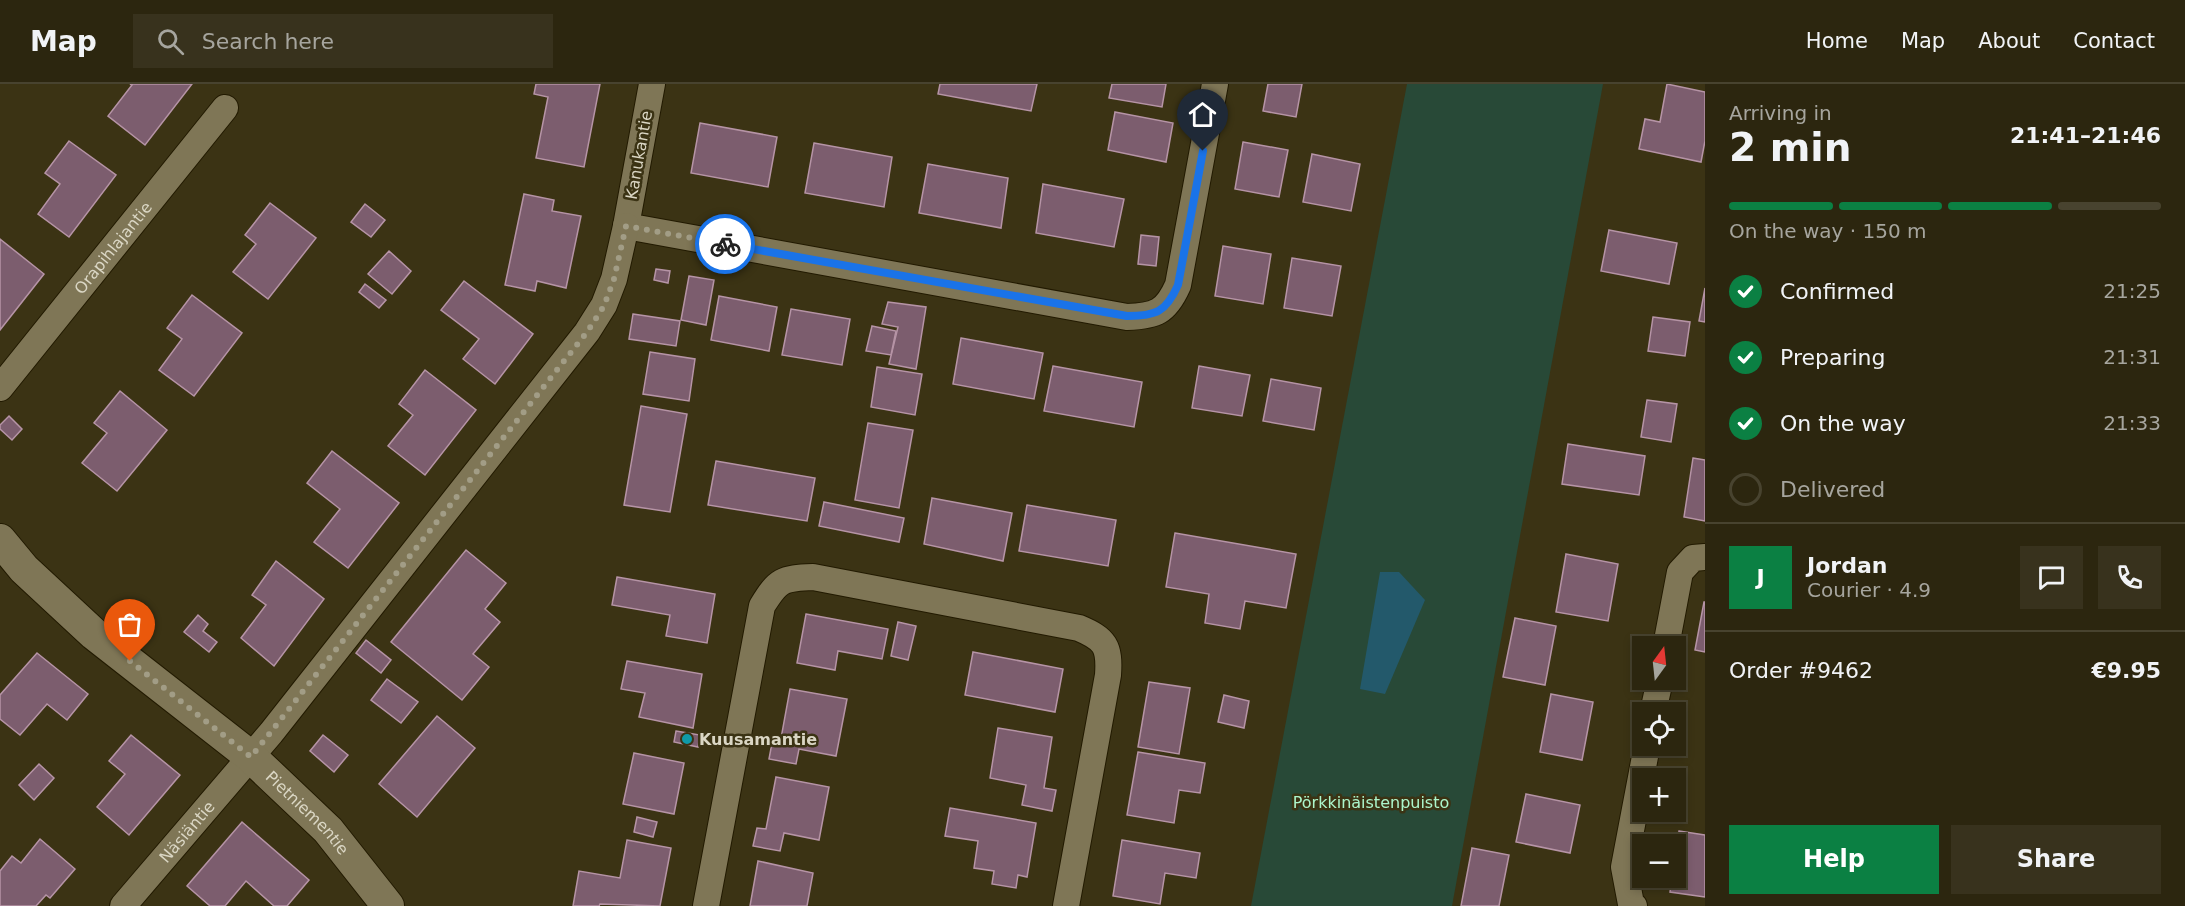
<!DOCTYPE html>
<meta charset="utf-8">
<style>
:root{--surface:#2c260f;--page:#38321d;--text:#f1f3f6;--muted:#a6a59e;--line:#48432f;--accent:#0b8043}
body{margin:0;font-family:"DejaVu Sans",sans-serif;background:var(--page);color:var(--text);height:100vh;display:flex;flex-direction:column;font-size:22px;white-space:nowrap}
*{box-sizing:border-box;margin:0}
p{font-size:20px;color:var(--muted)}
.icon{flex:none;width:33px;height:33px;fill:none;stroke:currentColor;stroke-width:2;stroke-linecap:round;stroke-linejoin:round}
.map{position:relative;flex:1;overflow:hidden}
.panel{display:flex;flex-direction:column;background:var(--surface);width:480px}
.panel>*{flex:none}
.needle{width:39px;rotate:15deg}
.tools{position:absolute;left:1632px;top:552px;display:grid;gap:12px}
.tools a{display:grid;place-items:center;width:54px;height:54px;border-radius:0px;background:var(--surface);box-shadow:0 3px 9px #0003,0 0 0 2px var(--line);font-size:30px}
.pin{position:absolute;display:grid;place-items:center;width:51px;height:51px;color:#fff;margin:-62px -26px;border-radius:50% 50% 50% 0;rotate:-45deg;box-shadow:0 0 6px #0007}
.pin .icon{rotate:45deg}
.courier{position:absolute;display:grid;place-items:center;width:60px;height:60px;margin:-30px;border:4px solid #1a73e8;border-radius:50%;background:#fff;color:#222;box-shadow:0 2px 8px #0007}
.head em{font-style:normal;font-weight:600}
.head div{display:flex;flex-direction:column-reverse}
.head{display:flex;align-items:center;justify-content:space-between;height:102px;padding:0 24px}
h1{font-size:39px;font-weight:600;line-height:45px}
.bar{display:grid;grid-template-columns:repeat(4,1fr);gap:9px 6px;align-content:center;height:72px;padding:0 24px}
.bar i{height:8px;border-radius:4px;background:var(--line)}
.bar .on{background:var(--accent)}
.bar p{grid-column:span 4}
.line{display:flex;align-items:center;gap:15px;padding:0 24px;border-top:2px solid var(--line)}
.line div{flex:1}
.round{display:grid;place-items:center;flex:none;width:63px;height:63px;border-radius:0px;background:var(--page)}
ol{padding:0 24px;list-style:none}
li{display:flex;align-items:center;gap:18px;height:66px}
li p{margin-inline-start:auto}
li .icon{padding:6px;border-radius:50%;background:var(--accent);color:#fff;stroke-width:4}
li:last-child{color:var(--muted)}
li i{width:33px;height:33px;border:3px solid var(--line);border-radius:50%}
.button{display:flex;gap:12px;margin-top:auto;padding:12px 24px}
.button a{flex:1;height:69px;border-radius:0px;background:var(--accent);color:#fff;font-size:24px;font-weight:600;line-height:69px;text-align:center}
.button a+a{background:var(--page);color:var(--text)}
header{display:flex;align-items:center;gap:36px;box-sizing:border-box;height:84px;padding:0 30px;background:var(--surface);border-bottom:2px solid var(--line)}
header strong{font-size:28px}
nav{display:flex;gap:33px;margin-inline-start:auto;font-size:21px}
.search{width:420px;height:54px;background:var(--page);display:flex;align-items:center;gap:15px;box-sizing:border-box;padding:0 21px;border-radius:0px;color:var(--muted);font-size:22px}
main{display:flex;flex:1;min-height:0}
.map>svg:first-child{display:block}
</style>
<header>
<strong>Map</strong>
<div class="search"><svg class="icon" aria-label="search" viewBox="0 0 24 24"><circle cx="10" cy="10" r="6"/><path d="M15 15l6 6"/></svg>Search here</div>
<nav><a>Home</a><a>Map</a><a>About</a><a>Contact</a></nav>
</header>
<main>
<div class="map">
<svg width="1705" height="822" viewBox="0 0 1705 822">
<rect width="100%" height="100%" fill="#3b3314"/>
<polygon fill="#284937" points="1407,0 1603,0 1452,822 1251,822"/>
<polygon fill="#23596b" points="1380,488 1399,488 1425,516 1385,610 1360,605"/>
<g fill="#7c5d6e" stroke="#b694a6" stroke-width="1.5">
<polygon points="130,0 192,0 145,61 108,32 132,1"/>
<polygon points="536,0 600,0 584,83 536,74 548,13 534,10"/>
<polygon points="940,0 1037,0 1031,27 938,10"/>
<polygon points="1112,0 1166,0 1162,23 1109,14"/>
<polygon points="1268,0 1302,0 1296,33 1263,27"/>
<polygon points="1667,0 1705,8 1705,57 1701,78 1639,65 1645,35 1660,38"/>
<polygon points="1115,28 1173,39 1166,78 1108,66"/>
<polygon points="700,39 777,53 768,103 691,89"/>
<polygon points="69,57 116,91 69,153 38,130 60,100 45,89"/>
<polygon points="1243,58 1288,66 1279,113 1235,105"/>
<polygon points="814,59 892,73 884,123 805,109"/>
<polygon points="1312,70 1360,80 1351,127 1303,118"/>
<polygon points="928,80 1008,94 1001,144 919,129"/>
<polygon points="1043,100 1124,115 1114,163 1036,149"/>
<polygon points="524,110 554,116 552,127 581,132 566,204 537,197 535,207 505,201"/>
<polygon points="270,119 316,154 268,215 233,188 256,160 245,151"/>
<polygon points="365,120 385,136 371,153 351,138"/>
<polygon points="1609,146 1677,159 1669,200 1601,187"/>
<polygon points="1141,151 1159,153 1156,182 1138,180"/>
<polygon points="0,155 44,190 0,246"/>
<polygon points="1223,162 1271,170 1263,220 1215,212"/>
<polygon points="389,167 411,187 392,210 368,190"/>
<polygon points="1292,174 1341,182 1332,232 1284,224"/>
<polygon points="656,185 670,187 668,199 654,196"/>
<polygon points="689,192 714,196 706,241 681,236"/>
<polygon points="464,197 533,250 495,300 463,275 479,255 441,226"/>
<polygon points="365,200 386,216 379,224 359,208"/>
<polygon points="1705,204 1705,238 1699,237"/>
<polygon points="192,211 242,249 194,312 159,286 182,255 167,244"/>
<polygon points="719,212 777,223 769,267 711,256"/>
<polygon points="888,218 926,223 916,285 889,280 898,243 882,240"/>
<polygon points="791,225 850,235 842,281 782,271"/>
<polygon points="633,230 680,237 676,262 629,255"/>
<polygon points="1653,233 1690,238 1685,272 1648,267"/>
<polygon points="872,242 896,247 891,271 866,267"/>
<polygon points="961,254 1043,269 1034,315 953,300"/>
<polygon points="650,268 695,275 689,317 643,310"/>
<polygon points="1053,282 1142,298 1134,343 1044,327"/>
<polygon points="1199,282 1250,291 1242,332 1192,324"/>
<polygon points="877,283 922,290 915,331 871,323"/>
<polygon points="425,286 476,326 425,391 388,362 413,331 399,320"/>
<polygon points="1271,295 1321,304 1314,346 1263,337"/>
<polygon points="120,307 167,346 117,407 82,379 107,349 94,339"/>
<polygon points="1647,316 1677,320 1671,358 1641,353"/>
<polygon points="641,322 687,330 670,428 624,421"/>
<polygon points="9,332 22,345 12,356 0,345 0,341"/>
<polygon points="868,339 913,346 899,424 855,416"/>
<polygon points="1568,360 1645,372 1639,411 1562,400"/>
<polygon points="332,367 399,419 348,484 314,458 340,425 307,399"/>
<polygon points="1693,374 1705,376 1705,437 1684,433"/>
<polygon points="716,377 815,394 807,437 708,421"/>
<polygon points="932,414 1012,429 1003,477 924,460"/>
<polygon points="824,418 904,434 899,458 819,442"/>
<polygon points="1027,421 1116,436 1108,482 1019,467"/>
<polygon points="1175,449 1296,470 1286,524 1245,517 1240,545 1205,539 1209,510 1166,503"/>
<polygon points="466,466 506,499 485,525 500,538 473,570 489,583 462,616 391,558"/>
<polygon points="1566,470 1618,480 1608,537 1556,528"/>
<polygon points="276,477 324,515 274,582 241,554 266,521 252,511"/>
<polygon points="617,493 715,510 707,559 666,552 670,531 612,521"/>
<polygon points="1704,518 1705,518 1705,568 1695,566"/>
<polygon points="806,530 888,545 882,575 838,567 835,586 797,579"/>
<polygon points="198,531 208,540 203,547 217,558 209,568 184,548"/>
<polygon points="1515,534 1556,542 1545,601 1503,593"/>
<polygon points="898,538 916,542 908,576 891,572"/>
<polygon points="366,556 391,576 381,589 356,569"/>
<polygon points="973,568 1063,585 1055,628 965,611"/>
<polygon points="37,569 88,610 67,636 47,620 20,651 0,635 0,611"/>
<polygon points="627,577 702,590 693,644 639,633 645,609 621,605"/>
<polygon points="387,595 418,618 401,639 371,616"/>
<polygon points="1149,598 1190,604 1179,670 1138,663"/>
<polygon points="790,605 847,615 836,672 799,665 796,680 769,675 772,659 780,660"/>
<polygon points="1551,610 1593,618 1582,676 1540,668"/>
<polygon points="1224,611 1249,617 1244,644 1218,638"/>
<polygon points="437,632 475,664 417,733 379,700"/>
<polygon points="998,644 1052,653 1044,704 1056,706 1052,727 1022,721 1026,701 990,694"/>
<polygon points="676,647 700,651 698,663 674,658"/>
<polygon points="131,651 180,691 129,751 97,723 125,690 109,677"/>
<polygon points="323,651 348,671 334,688 310,667"/>
<polygon points="1138,668 1205,679 1200,709 1179,706 1174,739 1127,731"/>
<polygon points="634,669 684,679 674,730 623,720"/>
<polygon points="39,680 54,694 34,716 19,701"/>
<polygon points="776,693 829,703 819,756 784,749 780,767 753,762 757,744 766,745"/>
<polygon points="1526,710 1580,721 1570,769 1516,758"/>
<polygon points="950,724 1036,739 1027,793 1018,791 1016,804 992,800 994,787 974,784 978,757 945,752"/>
<polygon points="637,733 657,738 653,753 634,748"/>
<polygon points="242,738 309,796 287,822 274,822 246,797 225,822 210,822 187,802"/>
<polygon points="1679,747 1705,751 1705,813 1670,808 1672,794 1676,794 1676,773"/>
<polygon points="40,755 75,785 50,814 46,811 36,822 0,822 0,787 12,772 21,779"/>
<polygon points="627,756 671,764 660,822 600,820 599,822 573,822 579,787 620,794"/>
<polygon points="1122,756 1200,769 1196,794 1165,789 1160,820 1113,812"/>
<polygon points="1472,764 1509,771 1499,822 1461,822"/>
<polygon points="758,777 813,789 807,822 750,822"/>
</g>
<g fill="none" stroke-linecap="round" stroke-linejoin="round">
<g stroke="#221a00" stroke-width="28">
<g id="minor">
<path d="M652,0L626,142L1127,233C1156,232 1166,228 1178,201L1215,0"/>
<path id="s1" d="M0,304L225,24"/>
<polyline points="1666,562 1680,488 1693,474 1705,473"/>
<polyline points="1653,628 1660,596"/>
<path id="s2" d="M123,822L271,649L587,248L604,221L614,195L626,142"/>
<path d="M706,822L762,522C778,496 782,494 813,493L1079,544C1105,555 1110,562 1108,591L1066,822"/>
<polyline points="1634,822 1631,820 1624,783 1647,662"/>
</g>
</g>
<g stroke="#221a00" stroke-width="34">
<g id="tertiary">
<path id="s3" d="M0,456L24,485L94,550L251,673L328,746L388,822"/>
</g>
</g>
<use href="#minor" stroke="#7f7656" stroke-width="26"/>
<use href="#tertiary" stroke="#7f7656" stroke-width="32"/>
</g>
<g fill="none" stroke-linecap="round" stroke-linejoin="round">
<polyline stroke="#a29d86" stroke-width="6" stroke-dasharray="0 10.8" points="130,577 251,673 587,248 604,222 614,195 626,142 725,160"/>
<path stroke="#1a73e8" stroke-width="8" d="M725,160L1127,232C1156,232 1166,228 1178,201L1203,67"/>
</g>
<circle fill="#0f9aa8" stroke="#3b3314" stroke-width="2" cx="687" cy="655" r="6"/>
<g text-anchor="middle" dominant-baseline="central" stroke-width="5" stroke-linejoin="round" paint-order="stroke">
<g font-size="16" fill="#dad6c4" stroke="#3b3314">
<text transform="translate(639 71) rotate(-80)">Kanukantie</text>
<text stroke="none"><textPath href="#s1" startOffset="180">Orapihlajantie</textPath></text>
<text stroke="none"><textPath href="#s3" startOffset="412">Pietniementie</textPath></text>
<text stroke="none"><textPath href="#s2" startOffset="98">Näsiäntie</textPath></text>
</g>
<g font-size="16" font-weight="bold" fill="#dad6c4" stroke="#3b3314" text-anchor="start">
<text x="699" y="655">Kuusamantie</text>
</g>
<g font-size="16" fill="#acf6cc" stroke="#3b3314">
<text x="1371" y="718">Pörkkinäistenpuisto</text>
</g>
</g>
</svg>
<div class="tools">
<a><svg class="needle" viewBox="-14 -14 28 28"><path d="M0-13l5 13h-10z" fill="#e53935"/><path d="M0 13l5-13h-10z" fill="#a6a59e"/></svg></a>
<a><svg class="icon" aria-label="locate" viewBox="0 0 24 24"><circle cx="12" cy="12" r="6"/><path d="M12 2v4M12 18v4M2 12h4M18 12h4"/></svg></a>
<a>+</a>
<a>−</a>
</div>
<div class="pin" style="left:130px;top:577px;background:#ea580c"><svg class="icon" aria-label="bag" viewBox="0 0 24 24"><path d="M5 8h14l-1 12H6zM9 8a3 3 0 0 1 6 0"/></svg></div>
<div class="pin" style="left:1203px;top:67px;background:#1f2937"><svg class="icon" aria-label="home" viewBox="0 0 24 24"><path d="M3 11l9-7 9 7M6 9v11h12V9"/></svg></div>
<div class="courier" style="left:725px;top:160px"><svg class="icon" aria-label="bike" viewBox="0 0 24 24"><circle cx="6" cy="16" r="4"/><circle cx="18" cy="16" r="4"/><path d="M6 16l4-8h5l3 8M10 8l3 8H6M13 5h3"/></svg></div>
</div>
<section class="panel">
<div class="head"><div><h1>2 min</h1><p>Arriving in</p></div><em>21:41–21:46</em></div>
<div class="bar"><i class="on"></i><i class="on"></i><i class="on"></i><i></i><p>On the way · 150 m</p></div>
<ol>
<li><svg class="icon" aria-label="check" viewBox="0 0 24 24"><path d="M5 12l5 5 9-10"/></svg>Confirmed<p>21:25</p></li>
<li><svg class="icon" aria-label="check" viewBox="0 0 24 24"><path d="M5 12l5 5 9-10"/></svg>Preparing<p>21:31</p></li>
<li><svg class="icon" aria-label="check" viewBox="0 0 24 24"><path d="M5 12l5 5 9-10"/></svg>On the way<p>21:33</p></li>
<li><i></i>Delivered</li>
</ol>
<div class="line" style="height:108px"><b class="round" style="background:var(--accent);color:#fff">J</b><div><b>Jordan</b><p>Courier · 4.9</p></div><a class="round"><svg class="icon" aria-label="chat" viewBox="0 0 24 24"><path d="M4 5h16v11H9l-5 4z"/></svg></a><a class="round"><svg class="icon" aria-label="phone" viewBox="0 0 24 24"><path d="M5 4h4l2 5-3 2q2 4 5 5l2-3 5 2v4C11 20 4 13 5 4z"/></svg></a></div>
<div class="line" style="height:78px"><div>Order #9462</div><b>€9.95</b></div>
<div class="button"><a>Help</a><a>Share</a></div>
</section>
</main>
